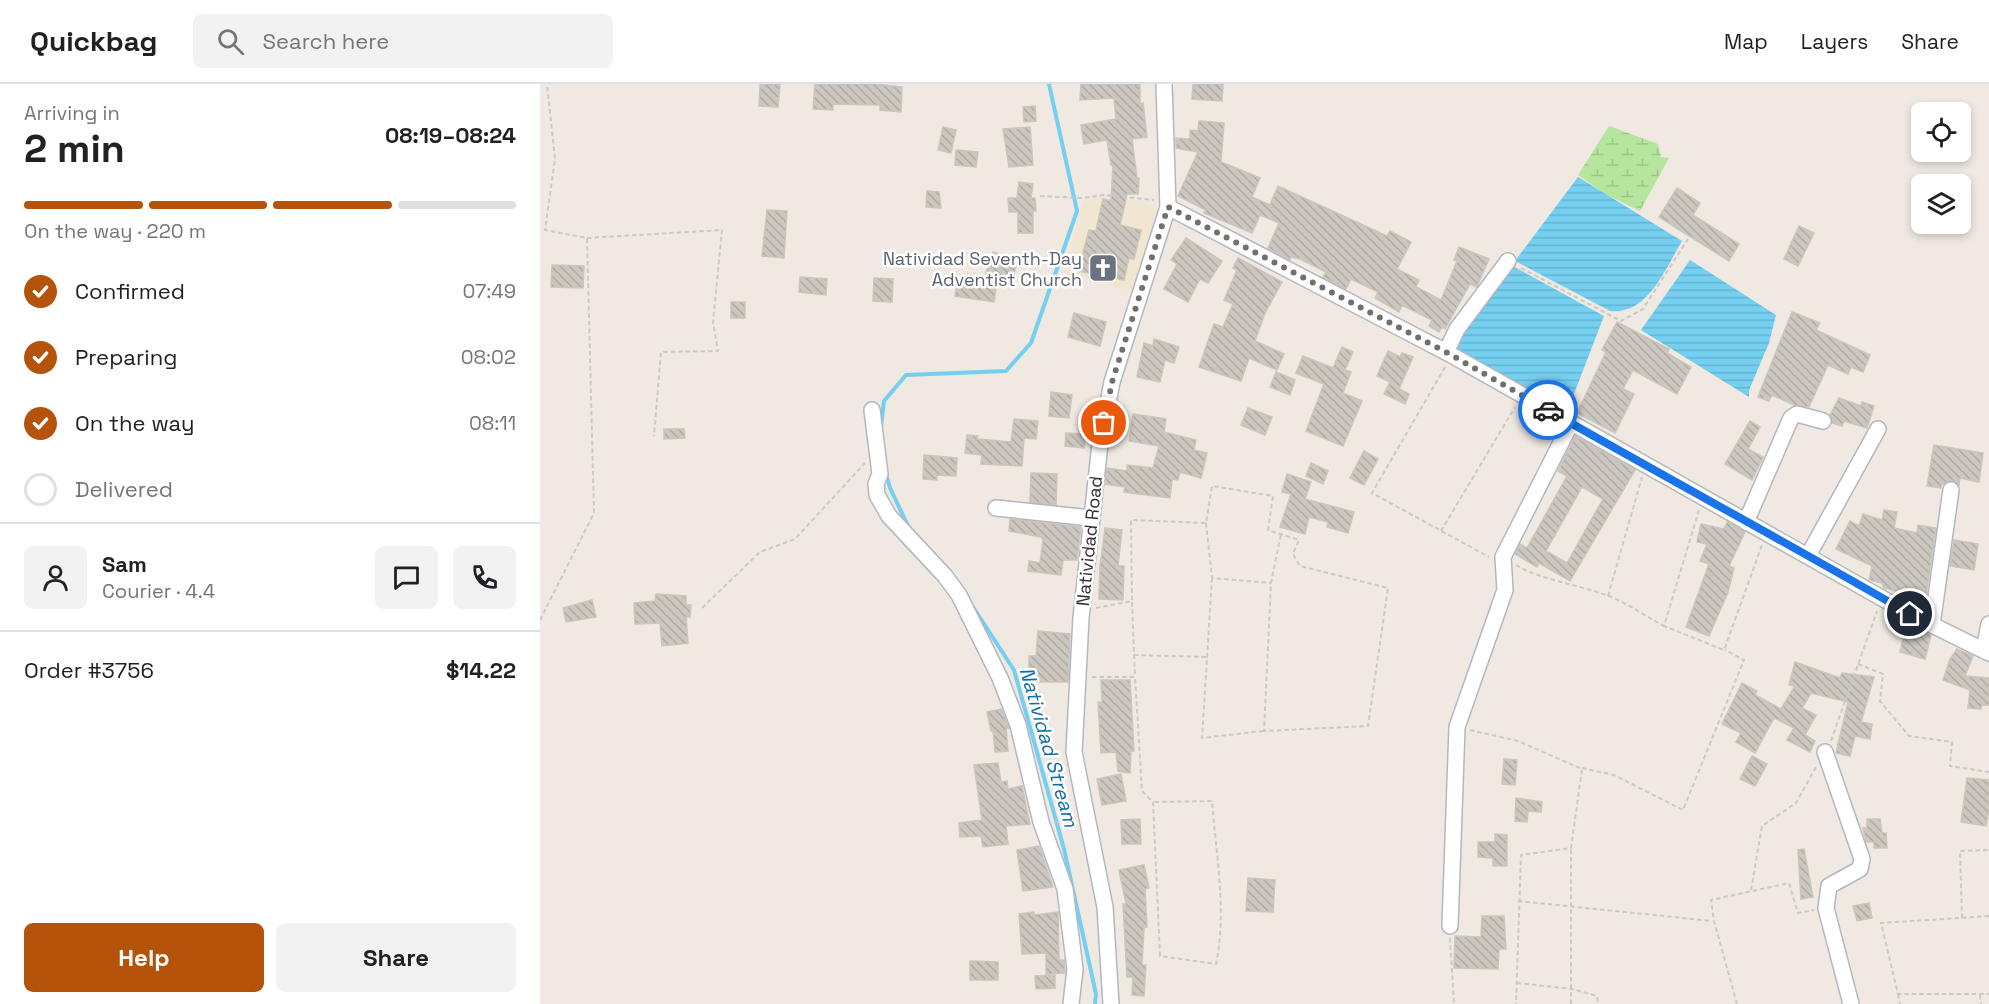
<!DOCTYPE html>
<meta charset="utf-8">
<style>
:root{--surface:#fff;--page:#f2f2f2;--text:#202124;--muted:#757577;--line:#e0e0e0;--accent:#b45309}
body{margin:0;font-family:"Space Grotesk",sans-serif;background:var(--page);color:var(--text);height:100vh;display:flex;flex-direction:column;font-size:22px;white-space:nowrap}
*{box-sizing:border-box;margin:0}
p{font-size:20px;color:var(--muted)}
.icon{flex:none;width:33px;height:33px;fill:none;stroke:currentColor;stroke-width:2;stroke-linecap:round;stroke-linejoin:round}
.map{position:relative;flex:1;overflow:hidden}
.side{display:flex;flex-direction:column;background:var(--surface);width:540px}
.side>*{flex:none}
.controls{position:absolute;left:1371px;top:18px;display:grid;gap:12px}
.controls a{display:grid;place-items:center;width:60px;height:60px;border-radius:9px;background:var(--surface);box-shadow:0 3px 9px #0003;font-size:30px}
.pin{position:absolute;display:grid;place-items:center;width:51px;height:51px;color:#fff;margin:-26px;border:3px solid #fff;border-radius:50%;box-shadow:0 2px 6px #0007}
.courier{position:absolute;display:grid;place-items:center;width:60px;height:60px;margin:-30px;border:4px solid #1a73e8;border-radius:50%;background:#fff;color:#222;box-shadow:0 2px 8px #0007}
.summary em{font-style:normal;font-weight:800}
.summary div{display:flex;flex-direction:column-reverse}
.summary{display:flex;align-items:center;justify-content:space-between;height:102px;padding:0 24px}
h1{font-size:39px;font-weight:800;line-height:45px}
.bar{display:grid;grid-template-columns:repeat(4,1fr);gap:9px 6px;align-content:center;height:72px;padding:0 24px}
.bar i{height:8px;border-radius:4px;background:var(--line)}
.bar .selected{background:var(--accent)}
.bar p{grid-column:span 4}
.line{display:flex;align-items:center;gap:15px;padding:0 24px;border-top:2px solid var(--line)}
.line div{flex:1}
.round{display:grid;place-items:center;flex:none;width:63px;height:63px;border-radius:9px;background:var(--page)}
ol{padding:0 24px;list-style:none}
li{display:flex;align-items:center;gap:18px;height:66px}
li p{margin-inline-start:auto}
li .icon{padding:6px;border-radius:50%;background:var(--accent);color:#fff;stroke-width:4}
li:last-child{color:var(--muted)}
li i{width:33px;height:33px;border:3px solid var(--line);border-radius:50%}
.action{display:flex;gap:12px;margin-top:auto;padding:12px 24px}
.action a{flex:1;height:69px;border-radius:9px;background:var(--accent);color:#fff;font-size:24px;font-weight:800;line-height:69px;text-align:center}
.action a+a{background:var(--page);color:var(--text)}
header{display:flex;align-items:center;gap:36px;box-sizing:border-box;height:84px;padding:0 30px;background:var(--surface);border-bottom:2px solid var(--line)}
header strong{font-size:28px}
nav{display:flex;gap:33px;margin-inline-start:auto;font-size:21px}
.search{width:420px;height:54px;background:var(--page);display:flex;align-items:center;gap:15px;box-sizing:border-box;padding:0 21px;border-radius:9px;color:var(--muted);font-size:22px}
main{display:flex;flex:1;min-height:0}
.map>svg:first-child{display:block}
</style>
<header>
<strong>Quickbag</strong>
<div class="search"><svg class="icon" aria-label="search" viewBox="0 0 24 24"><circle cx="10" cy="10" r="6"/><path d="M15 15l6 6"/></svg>Search here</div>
<nav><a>Map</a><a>Layers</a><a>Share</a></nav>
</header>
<main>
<section class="side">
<div class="summary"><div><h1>2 min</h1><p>Arriving in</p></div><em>08:19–08:24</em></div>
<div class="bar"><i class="selected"></i><i class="selected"></i><i class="selected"></i><i></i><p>On the way · 220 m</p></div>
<ol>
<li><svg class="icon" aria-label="check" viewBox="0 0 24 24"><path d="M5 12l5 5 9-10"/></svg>Confirmed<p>07:49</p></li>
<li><svg class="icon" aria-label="check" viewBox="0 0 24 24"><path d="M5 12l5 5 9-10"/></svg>Preparing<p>08:02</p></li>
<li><svg class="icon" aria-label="check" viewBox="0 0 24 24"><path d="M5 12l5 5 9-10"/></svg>On the way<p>08:11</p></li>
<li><i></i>Delivered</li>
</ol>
<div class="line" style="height:108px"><a class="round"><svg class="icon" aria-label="person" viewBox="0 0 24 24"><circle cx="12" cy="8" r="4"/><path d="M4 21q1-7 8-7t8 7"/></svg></a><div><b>Sam</b><p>Courier · 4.4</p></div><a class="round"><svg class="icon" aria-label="chat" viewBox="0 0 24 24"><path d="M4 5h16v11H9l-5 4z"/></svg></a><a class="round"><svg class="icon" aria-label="phone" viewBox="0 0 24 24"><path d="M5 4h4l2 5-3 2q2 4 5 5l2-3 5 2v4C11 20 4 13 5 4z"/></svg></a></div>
<div class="line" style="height:78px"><div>Order #3756</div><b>$14.22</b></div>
<div class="action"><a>Help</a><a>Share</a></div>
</section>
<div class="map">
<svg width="1449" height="920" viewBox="0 0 1449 920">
<defs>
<pattern id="wetland-marsh" width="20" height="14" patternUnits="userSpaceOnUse" patternTransform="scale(1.5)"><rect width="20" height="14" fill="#b6e59e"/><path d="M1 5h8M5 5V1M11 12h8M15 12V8" fill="none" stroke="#9dc588"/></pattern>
<pattern id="water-rules" width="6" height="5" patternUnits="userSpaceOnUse" patternTransform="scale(1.5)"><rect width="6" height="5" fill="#75cff0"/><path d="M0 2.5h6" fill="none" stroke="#66b2ce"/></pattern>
<pattern id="building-back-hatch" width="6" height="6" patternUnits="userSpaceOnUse" patternTransform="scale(1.5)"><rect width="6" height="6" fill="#cbc7bf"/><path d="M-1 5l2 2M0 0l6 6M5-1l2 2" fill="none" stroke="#afaba4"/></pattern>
</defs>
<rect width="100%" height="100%" fill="#efe9e1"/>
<polygon fill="#f0e6d1" points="561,112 595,117 619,125 596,210 525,188 543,118"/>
<polygon fill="url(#wetland-marsh)" points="1069,42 1118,60 1121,73 1129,74 1100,127 1065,110 1038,91"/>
<g fill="url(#water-rules)">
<path d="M1038,93L1142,157C1125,185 1108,231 1070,227L975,177Z"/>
<polygon points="1150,176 1236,231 1229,259 1209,306 1209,313 1101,246"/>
<polygon points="969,180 1064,232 1025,333 911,264"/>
</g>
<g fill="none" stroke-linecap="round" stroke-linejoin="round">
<g stroke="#75cff0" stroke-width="4">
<polyline points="341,342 344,317 366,291 466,287 491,259 537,127 509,0"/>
<polyline points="346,390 350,404 369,444"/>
<polyline points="433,523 474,586 524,765 556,910 555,920"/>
</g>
</g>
<g fill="url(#building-back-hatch)" stroke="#cbc5ba" stroke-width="1.5" fill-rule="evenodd">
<polygon points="220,0 240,0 238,23 219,22"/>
<polygon points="275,0 333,0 362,3 361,28 340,26 340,21 293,20 293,26 273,25"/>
<polygon points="541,0 600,0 600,20 603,19 607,53 592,55 597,94 599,94 598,110 587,110 580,141 601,146 594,175 589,174 584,196 538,187 549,146 556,147 563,115 571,117 573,81 571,81 567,56 544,60 541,41 576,35 574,14 540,16"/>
<polygon points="653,0 683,0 682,17 652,15"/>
<polygon points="495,22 496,37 484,38 483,23"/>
<polygon points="659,37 684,39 681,78 720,94 712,113 730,121 738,102 847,152 850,147 871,158 857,185 879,196 876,203 901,216 917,177 914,176 919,163 949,175 938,200 937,203 930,200 905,245 902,243 899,248 889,242 892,236 862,221 859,228 835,214 838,208 811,195 806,205 783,193 786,188 760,175 751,173 750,176 728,164 739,139 720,131 712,149 664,129 666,126 638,112 658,68 636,64 636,54 650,55 650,46 658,47"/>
<polygon points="403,43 416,46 411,69 398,66"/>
<polygon points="490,43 493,81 469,83 463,45"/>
<polygon points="416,66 438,68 436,83 415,81"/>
<polygon points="479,98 493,100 491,114 495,114 496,127 493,127 493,149 478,149 478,128 469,128 468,114 477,114"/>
<polygon points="1137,104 1160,119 1153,131 1199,160 1189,177 1119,133"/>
<polygon points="387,107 399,108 401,124 386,123"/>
<polygon points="227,126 247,127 244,174 222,172"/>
<polygon points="1259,142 1274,149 1258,182 1244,175"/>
<polygon points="646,154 682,177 668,199 660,195 648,218 624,205 637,180 631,176"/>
<polygon points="453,168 478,176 472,196 458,191 454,218 415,212 418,194 443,198"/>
<polygon points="698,174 742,198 725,229 715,257 744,270 737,286 709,274 701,297 659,283 674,240 683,243 693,220 684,216 697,186 693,184"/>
<polygon points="12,181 44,182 43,204 11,203"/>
<polygon points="260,193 287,195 286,211 259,208"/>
<polygon points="334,194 353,195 352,218 333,217"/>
<rect x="191" y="218" width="14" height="16"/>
<polygon points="1252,228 1280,239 1276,246 1330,271 1323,288 1311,283 1308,290 1288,281 1269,323 1254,321 1232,311 1229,317 1218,313"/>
<polygon points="534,229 566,238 560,262 528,253"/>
<polygon points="1077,238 1129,265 1127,269 1151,283 1137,310 1093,286 1083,305 1094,310 1075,349 1037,329 1066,268 1062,266"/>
<polygon points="614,255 639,263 634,279 625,276 620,298 597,293 604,259 613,262"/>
<polygon points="802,263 813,268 805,286 811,288 803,309 822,317 803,362 766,347 784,300 756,289 763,272 793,284"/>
<polygon points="848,267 860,273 862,269 873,273 859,305 869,310 865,320 844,310 850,298 837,292"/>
<polygon points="736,288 755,296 750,311 730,303"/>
<polygon points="511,308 532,311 529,334 509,332"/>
<polygon points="1299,314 1321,322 1322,318 1334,322 1327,344 1304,337 1302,342 1292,339 1290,331"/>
<polygon points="708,324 732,333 725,351 701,341"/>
<polygon points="593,330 626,335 624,348 656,356 654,366 667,369 661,394 640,388 638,396 632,395 630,414 584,408 585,403 565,400 567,384 587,387 587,381 613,384 619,362 589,357"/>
<polygon points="474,335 498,337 496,355 484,354 482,382 441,380 442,371 425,369 427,351 438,352 437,355 471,358"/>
<polygon points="1210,337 1220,343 1208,365 1223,373 1212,396 1185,380"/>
<polygon points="124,345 144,345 145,354 124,355"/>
<polygon points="526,349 546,350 544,364 525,362"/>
<path d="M1035,352L1095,386L1030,497L999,479L997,483L975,470L980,460L987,464L1027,392L1018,387ZM1042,403L1063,415L1027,479L1006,467Z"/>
<polygon points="1394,361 1443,369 1439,398 1420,394 1419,401 1412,396 1402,400 1401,404 1387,402"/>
<polygon points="824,367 838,375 824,401 810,394"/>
<polygon points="384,371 417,374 416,392 397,391 397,396 383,395"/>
<polygon points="771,379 788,387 783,400 766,392"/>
<polygon points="491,389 517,390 516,421 490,418"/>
<polygon points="747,390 771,398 765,415 814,428 808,449 787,443 788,438 769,433 765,450 740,443 751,410 742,408"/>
<polygon points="1344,426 1357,428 1354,444 1377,449 1378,441 1396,444 1384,524 1368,517 1368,513 1361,512 1361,508 1344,504 1342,499 1329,496 1332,482 1296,465 1310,437 1319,442 1323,430 1342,436"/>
<polygon points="470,435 541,443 537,476 523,476 521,491 488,487 489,477 500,479 503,456 501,453 469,447"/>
<polygon points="1187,438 1205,448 1189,482 1194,484 1188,508 1169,552 1146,543 1169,480 1160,477 1167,460 1157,458 1161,440 1184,445"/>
<polygon points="565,444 582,446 578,482 584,482 583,516 559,515 560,483"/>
<polygon points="1414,456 1438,460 1434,486 1410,482"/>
<polygon points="116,510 146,512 146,521 151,521 150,533 146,533 148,559 122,562 120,539 95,540 94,519 115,517"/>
<polygon points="52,516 56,533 26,538 23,524"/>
<polygon points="1367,540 1391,551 1385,575 1360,568"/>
<polygon points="498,547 530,550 528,598 489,598 489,572 496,572"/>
<polygon points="1417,565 1433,572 1425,592 1449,594 1449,621 1442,621 1441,625 1428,624 1430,606 1403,596 1410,575"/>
<polygon points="1255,578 1300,594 1302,589 1334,593 1321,638 1332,640 1330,655 1315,652 1310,672 1296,669 1308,618 1271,609 1262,624 1276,631 1265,651 1275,657 1270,668 1247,656 1254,644 1234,634 1215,669 1196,658 1201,649 1182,640 1202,599 1217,607 1215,611 1241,625 1255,602 1249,601"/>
<polygon points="561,596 590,596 594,667 591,667 590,689 578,687 576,668 561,669 558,618 562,618"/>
<polygon points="461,625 469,644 466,644 468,667 455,668 453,647 451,647 447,628"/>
<polygon points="1212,672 1227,680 1215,702 1200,695"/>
<polygon points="964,675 977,676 975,701 962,700"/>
<polygon points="458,679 461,698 467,697 468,705 482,702 490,740 466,742 468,760 443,763 441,752 420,753 419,739 442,736 434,681"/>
<polygon points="581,690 586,717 562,721 557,695"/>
<polygon points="1427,694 1449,696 1449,726 1446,742 1421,738"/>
<polygon points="976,714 1002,718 1001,728 988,727 987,738 975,737"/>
<polygon points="600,735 601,760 582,760 581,736"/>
<polygon points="1327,735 1340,735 1342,749 1346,749 1347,764 1334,764 1334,758 1326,758 1323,744 1327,744"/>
<polygon points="955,750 967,751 967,782 953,782 953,774 938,773 938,758 955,758"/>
<polygon points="499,762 513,803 483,807 477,766"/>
<polygon points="1264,765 1273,813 1261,815 1258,766"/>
<polygon points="604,781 609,804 605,805 607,843 604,843 602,881 606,881 604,912 592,911 593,893 587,893 583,820 586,820 579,786"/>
<polygon points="708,794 735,796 733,828 706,827"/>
<polygon points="1329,819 1332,834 1317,837 1313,822"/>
<polygon points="494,828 494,831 518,828 519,876 524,876 525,889 506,890 506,869 482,870 479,830"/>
<polygon points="942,832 964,832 966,865 959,865 958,885 914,884 915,852 941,853"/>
<polygon points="430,877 458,878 458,896 430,896"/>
<polygon points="515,891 515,904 496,905 495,892"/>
</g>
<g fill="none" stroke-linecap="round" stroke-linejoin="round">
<g stroke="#b4b7c1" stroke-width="18">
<g id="minor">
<polyline points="628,123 906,268 1370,530 1449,569"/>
<polyline points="906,268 917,245 968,177"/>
<polyline points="332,326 340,390 336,400 337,411 349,432 405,492 419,511 460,594 478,641 501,738 525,805 535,885 531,920"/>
<polyline points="456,424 551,434"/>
<polyline points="1206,438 1251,334 1257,330 1283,337"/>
<polyline points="1269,470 1338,345"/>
<polyline points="1392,541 1411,406"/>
<polyline points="1444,566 1449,540"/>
<polyline points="1285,668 1322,775 1320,785 1289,802 1286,824 1311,920"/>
<polyline points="910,842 917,643 965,506 963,473 1031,339"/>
<polyline points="571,920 565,823 534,668 541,534 560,360 572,298 628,123 624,0"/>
</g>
</g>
<g stroke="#c9c9c9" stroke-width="2" stroke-dasharray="4.5 3" stroke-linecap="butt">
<polyline points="500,112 542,114 564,111 614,116"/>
<polyline points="47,154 182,146 173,238 178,267 121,268 114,352"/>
<polyline points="981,184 1081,237 1103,225 1148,155"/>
<polyline points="905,283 832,409 949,473"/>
<polyline points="1159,426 1124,542 1184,566 1222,461"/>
<polyline points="666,439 672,494 731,499"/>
<polyline points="901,447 975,323"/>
<path d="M976,481C1001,496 1036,500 1066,511C1086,518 1105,532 1124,542"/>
<polyline points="672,494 662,654 723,647"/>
<polyline points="1068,512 1102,393"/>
<polyline points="592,518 595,593"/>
<polyline points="162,524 220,468 255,455 325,379"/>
<polyline points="556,524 592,517 591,436 666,439 672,402 733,412 728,446 759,456 753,470 760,482 848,504 828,642 724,647 731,499 741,450"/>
<polyline points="0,536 54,429 47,154 5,146 15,75 7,0"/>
<polyline points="594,571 666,573"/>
<polyline points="1318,580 1343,590 1340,617 1369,652 1412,658 1410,682 1449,688"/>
<path d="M552,593H595L602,707L613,718L620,872L676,880C687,828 676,770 672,717L613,718"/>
<polyline points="930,646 978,657 1042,685 1031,764 981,771 976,920"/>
<polyline points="1291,657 1337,527"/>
<polyline points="1042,684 1074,691 1143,726 1204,576 1185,566"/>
<polyline points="514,738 535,738"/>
<polyline points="1211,806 1222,742 1256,719 1276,683"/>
<polyline points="978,817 1172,837"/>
<polyline points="1449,832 1341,839 1358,910 1449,910"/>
<polyline points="1422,834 1420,767 1449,766"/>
<polyline points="910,854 914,920"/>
<polyline points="977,899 1032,905 1057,912 1058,920"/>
<polyline points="1358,910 1360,920"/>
<polyline points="1440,911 1441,920"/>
<polyline points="1031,920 1031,764"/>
<polyline points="1197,920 1174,837 1171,816 1249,799 1258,829 1274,826"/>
</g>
<use href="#minor" stroke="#fff" stroke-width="15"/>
</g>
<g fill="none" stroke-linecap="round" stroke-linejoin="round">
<polyline stroke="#726f6d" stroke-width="6" stroke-dasharray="0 10.8" points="564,339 572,298 628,123 906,268 1008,326"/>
<path stroke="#1a73e8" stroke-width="8" d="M1008,326C1128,395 1250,460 1370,530"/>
</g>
<defs>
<g id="church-square" transform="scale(1.5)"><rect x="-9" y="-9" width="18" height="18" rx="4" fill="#6b7280" stroke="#fff"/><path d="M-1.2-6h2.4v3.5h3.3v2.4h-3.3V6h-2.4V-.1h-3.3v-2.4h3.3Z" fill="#fff"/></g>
</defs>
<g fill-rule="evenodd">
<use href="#church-square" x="563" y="184"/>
</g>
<g text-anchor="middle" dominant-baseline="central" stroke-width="5" stroke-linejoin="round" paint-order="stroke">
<g font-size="18" fill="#5b616d" stroke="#fff" text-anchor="end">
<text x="542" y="174">Natividad Seventh-Day<tspan x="542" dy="21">Adventist Church</tspan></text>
</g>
<g font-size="18" fill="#2e2e2e" stroke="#fff">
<text transform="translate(549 457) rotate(-84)">Natividad Road</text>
</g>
<g font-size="20" font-style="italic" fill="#0d6fa3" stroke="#fff">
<text transform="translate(509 663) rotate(74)">Natividad Stream</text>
</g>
</g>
</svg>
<div class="controls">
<a><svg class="icon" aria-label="locate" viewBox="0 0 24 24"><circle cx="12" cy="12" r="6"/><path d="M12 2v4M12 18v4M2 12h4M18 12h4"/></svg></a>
<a><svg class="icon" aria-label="layers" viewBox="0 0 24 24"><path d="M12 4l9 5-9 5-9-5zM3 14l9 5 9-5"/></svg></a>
</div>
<div class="pin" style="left:564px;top:339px;background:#ea580c"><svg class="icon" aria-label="bag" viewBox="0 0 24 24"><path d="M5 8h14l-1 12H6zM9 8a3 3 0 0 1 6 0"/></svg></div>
<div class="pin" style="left:1370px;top:530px;background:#1f2937"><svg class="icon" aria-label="home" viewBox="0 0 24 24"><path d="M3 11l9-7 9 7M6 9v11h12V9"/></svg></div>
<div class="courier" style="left:1008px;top:326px"><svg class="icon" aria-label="car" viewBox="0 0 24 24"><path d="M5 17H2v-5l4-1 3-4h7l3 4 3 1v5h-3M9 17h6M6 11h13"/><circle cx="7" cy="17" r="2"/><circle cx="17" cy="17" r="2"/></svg></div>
</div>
</main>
